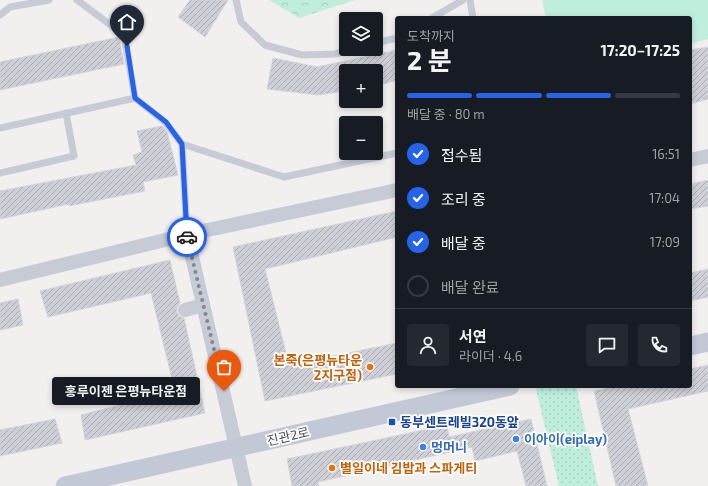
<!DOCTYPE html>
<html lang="ko">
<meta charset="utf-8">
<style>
:root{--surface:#171b24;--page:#242831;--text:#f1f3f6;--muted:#9ea1a6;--line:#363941;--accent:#2563eb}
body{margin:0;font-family:"Exo 2","Noto Sans KR",sans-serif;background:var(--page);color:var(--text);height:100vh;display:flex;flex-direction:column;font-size:15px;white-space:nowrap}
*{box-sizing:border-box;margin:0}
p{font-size:13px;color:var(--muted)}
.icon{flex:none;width:22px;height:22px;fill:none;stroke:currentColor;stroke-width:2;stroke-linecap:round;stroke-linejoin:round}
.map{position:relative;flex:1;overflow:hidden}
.details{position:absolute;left:395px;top:16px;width:297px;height:372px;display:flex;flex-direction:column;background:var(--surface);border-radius:4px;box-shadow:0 2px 6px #0003}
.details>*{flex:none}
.tools{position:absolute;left:339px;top:12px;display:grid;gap:8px}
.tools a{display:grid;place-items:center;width:44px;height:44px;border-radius:4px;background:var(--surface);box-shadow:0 2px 6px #0003;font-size:20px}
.pin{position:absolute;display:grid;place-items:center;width:34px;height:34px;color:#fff;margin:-41px -17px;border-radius:50% 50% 50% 0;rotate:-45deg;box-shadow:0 0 4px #0007}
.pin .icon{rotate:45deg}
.courier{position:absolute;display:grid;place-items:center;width:40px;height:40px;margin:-20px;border:3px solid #2563eb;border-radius:50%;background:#fff;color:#222;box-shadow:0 1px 5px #0007}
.bubble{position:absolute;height:28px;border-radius:4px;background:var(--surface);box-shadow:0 2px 6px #0003;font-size:13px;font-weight:700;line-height:28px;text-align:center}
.summary em{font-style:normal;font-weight:700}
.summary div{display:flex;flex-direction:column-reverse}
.summary{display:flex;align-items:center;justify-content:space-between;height:68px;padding:0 12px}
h1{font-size:26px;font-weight:700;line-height:30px}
.bar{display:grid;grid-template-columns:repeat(4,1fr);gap:6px 4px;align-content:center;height:48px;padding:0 12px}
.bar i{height:5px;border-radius:3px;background:var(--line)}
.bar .on{background:var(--accent)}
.bar p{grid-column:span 4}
.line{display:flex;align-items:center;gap:10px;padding:0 12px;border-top:1px solid var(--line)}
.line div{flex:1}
.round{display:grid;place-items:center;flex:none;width:42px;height:42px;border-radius:4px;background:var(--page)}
ol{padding:0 12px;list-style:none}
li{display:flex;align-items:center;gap:12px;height:44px}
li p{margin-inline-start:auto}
li .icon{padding:4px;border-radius:50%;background:var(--accent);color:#fff;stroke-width:4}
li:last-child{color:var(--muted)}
li i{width:22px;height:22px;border:2px solid var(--line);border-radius:50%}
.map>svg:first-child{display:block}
</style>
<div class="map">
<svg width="708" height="486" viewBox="0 0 708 486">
<defs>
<pattern id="grass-dots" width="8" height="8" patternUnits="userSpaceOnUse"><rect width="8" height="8" fill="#bfeedc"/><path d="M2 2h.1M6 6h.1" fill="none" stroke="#a6cebf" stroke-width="1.8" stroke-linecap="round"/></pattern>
<pattern id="forest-crowns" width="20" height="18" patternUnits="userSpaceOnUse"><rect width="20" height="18" fill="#bfeedc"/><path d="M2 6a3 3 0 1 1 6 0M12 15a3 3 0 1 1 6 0" fill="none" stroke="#a6cebf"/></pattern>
<pattern id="building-hatch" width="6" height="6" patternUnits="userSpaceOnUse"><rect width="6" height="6" fill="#cfd0d7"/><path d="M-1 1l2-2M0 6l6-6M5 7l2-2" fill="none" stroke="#aaabb2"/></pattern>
</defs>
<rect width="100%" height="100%" fill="#f2f0ef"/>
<polygon fill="url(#grass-dots)" points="535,386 576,386 598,486 559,486"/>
<polygon fill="url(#forest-crowns)" points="269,0 355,0 299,18"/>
<polygon fill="#bfeedc" points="542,0 708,0 708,39 690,44 690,18 546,18"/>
<g fill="url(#building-hatch)" stroke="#d4d4db">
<polygon points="190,0 228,0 205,37 178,17"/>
<polygon points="119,37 124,64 0,90 0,62"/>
<polygon points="708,47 708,99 690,104 690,50"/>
<polygon points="397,50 397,80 376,86 376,71 346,71 346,91 318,95 267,89 273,58 317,67"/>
<polygon points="162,126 167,132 178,175 143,182 145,191 69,206 69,204 0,219 0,191 136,165 133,155 142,152 137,131"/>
<polygon points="708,180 708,206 690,209 690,184"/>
<polygon points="397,211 397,237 265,269 289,365 397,343 397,374 265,401 233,247"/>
<polygon points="170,260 180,303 177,308 177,312 179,316 184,318 205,413 85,440 81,415 175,391 151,293 48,317 40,291"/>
<polygon points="708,269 708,297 690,301 690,273"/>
<polygon points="18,299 23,325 0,330 0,303"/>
<polygon points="708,365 708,391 628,409 648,486 616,486 594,391 617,386 690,386 690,369"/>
<polygon points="55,419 62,443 0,456 0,430"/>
<polygon points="531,419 547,486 526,486 517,451 475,461 472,447 318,482 319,486 292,486 287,459 447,425 449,437"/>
</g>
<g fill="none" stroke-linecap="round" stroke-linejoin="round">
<g stroke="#c6cbd6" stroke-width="7">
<polyline points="77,0 124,35 135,98 165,122 182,144 284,177 397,153"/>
<polyline points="236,0 241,22 265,45 302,55 335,54 354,49"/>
<polyline points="470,0 473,18"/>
<polyline points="0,15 10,7 49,0"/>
<polyline points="432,18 463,0"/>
<polyline points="376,43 397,38"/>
<polyline points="0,128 135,98"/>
<polyline points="182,144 187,235"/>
<polyline points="0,173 74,156 66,113"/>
</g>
<g stroke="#c6cbd6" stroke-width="14">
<polyline points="690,160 708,156"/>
<polyline points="187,235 245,486"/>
<polyline points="0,280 198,232 397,190"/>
<polyline points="185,310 203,305"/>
</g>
<g stroke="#c3c8d7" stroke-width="19">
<polyline points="690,346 708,342"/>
<polyline points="65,486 510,386"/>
</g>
</g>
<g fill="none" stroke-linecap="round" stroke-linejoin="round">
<polyline stroke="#84878f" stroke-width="4" stroke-dasharray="0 7.2" points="187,237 224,391"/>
<polyline stroke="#2563eb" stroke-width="5" points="127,46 135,98 166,122 182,144 187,237"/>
</g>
<g fill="#e8710a" stroke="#fff" stroke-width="1.5">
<circle cx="370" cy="367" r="4"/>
<circle cx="332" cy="468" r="4"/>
</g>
<rect fill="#1a4fb4" stroke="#fff" stroke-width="1.5" x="388" y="418" width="8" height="8" rx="2"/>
<g fill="#3f7fe0" stroke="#fff" stroke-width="1.5">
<circle cx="516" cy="439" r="4"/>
<circle cx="423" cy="447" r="4"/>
</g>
<g text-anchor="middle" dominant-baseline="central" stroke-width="3.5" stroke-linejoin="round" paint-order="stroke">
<g font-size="13" font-weight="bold" fill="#c56008" stroke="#fff" text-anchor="end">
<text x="362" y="360">본죽(은평뉴타운<tspan x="362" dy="15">2지구점)</tspan></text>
<text x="340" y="468" text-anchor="start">별일이네 김밥과 스파게티</text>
</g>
<g font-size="13" font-weight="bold" fill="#164399" stroke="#fff" text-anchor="start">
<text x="400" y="422">동부센트레빌320동앞</text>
</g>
<g font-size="13" fill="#484e5c" stroke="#fff">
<text transform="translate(288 436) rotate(-13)">진관2로</text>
</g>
<g font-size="13" font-weight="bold" fill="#366cbe" stroke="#fff" text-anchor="start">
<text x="524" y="439">이아이(eiplay)</text>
<text x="431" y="447">멍머니</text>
</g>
</g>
</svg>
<div class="tools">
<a><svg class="icon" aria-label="layers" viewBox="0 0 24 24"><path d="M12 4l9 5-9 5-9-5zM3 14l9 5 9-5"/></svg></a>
<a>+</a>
<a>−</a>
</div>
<div class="pin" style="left:224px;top:391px;background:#ea580c"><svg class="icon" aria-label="bag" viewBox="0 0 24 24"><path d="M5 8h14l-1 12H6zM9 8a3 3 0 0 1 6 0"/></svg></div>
<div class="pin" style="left:127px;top:46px;background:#1f2937"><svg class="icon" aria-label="home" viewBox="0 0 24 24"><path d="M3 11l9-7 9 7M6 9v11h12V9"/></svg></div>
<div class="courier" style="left:187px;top:237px"><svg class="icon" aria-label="car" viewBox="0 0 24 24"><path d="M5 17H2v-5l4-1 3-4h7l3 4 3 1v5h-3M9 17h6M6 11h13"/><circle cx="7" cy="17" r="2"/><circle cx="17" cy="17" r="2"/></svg></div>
<div class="bubble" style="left:52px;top:377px;width:148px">홍루이젠 은평뉴타운점</div>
<section class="details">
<div class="summary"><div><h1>2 분</h1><p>도착까지</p></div><em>17:20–17:25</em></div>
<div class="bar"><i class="on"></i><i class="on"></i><i class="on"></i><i></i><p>배달 중 · 80 m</p></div>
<ol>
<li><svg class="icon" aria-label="check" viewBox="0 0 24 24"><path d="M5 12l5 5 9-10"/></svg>접수됨<p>16:51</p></li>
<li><svg class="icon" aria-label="check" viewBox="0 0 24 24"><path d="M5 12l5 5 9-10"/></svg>조리 중<p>17:04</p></li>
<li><svg class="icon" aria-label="check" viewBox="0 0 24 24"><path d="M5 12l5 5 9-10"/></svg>배달 중<p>17:09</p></li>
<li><i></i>배달 완료</li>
</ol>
<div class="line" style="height:72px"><a class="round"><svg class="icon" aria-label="person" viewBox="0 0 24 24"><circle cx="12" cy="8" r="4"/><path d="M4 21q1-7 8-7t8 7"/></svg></a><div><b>서연</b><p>라이더 · 4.6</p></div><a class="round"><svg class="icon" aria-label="chat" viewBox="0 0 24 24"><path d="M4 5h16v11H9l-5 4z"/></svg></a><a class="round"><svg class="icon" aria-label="phone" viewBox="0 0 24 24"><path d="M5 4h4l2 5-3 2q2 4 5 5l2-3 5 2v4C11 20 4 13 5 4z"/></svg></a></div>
</section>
</div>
